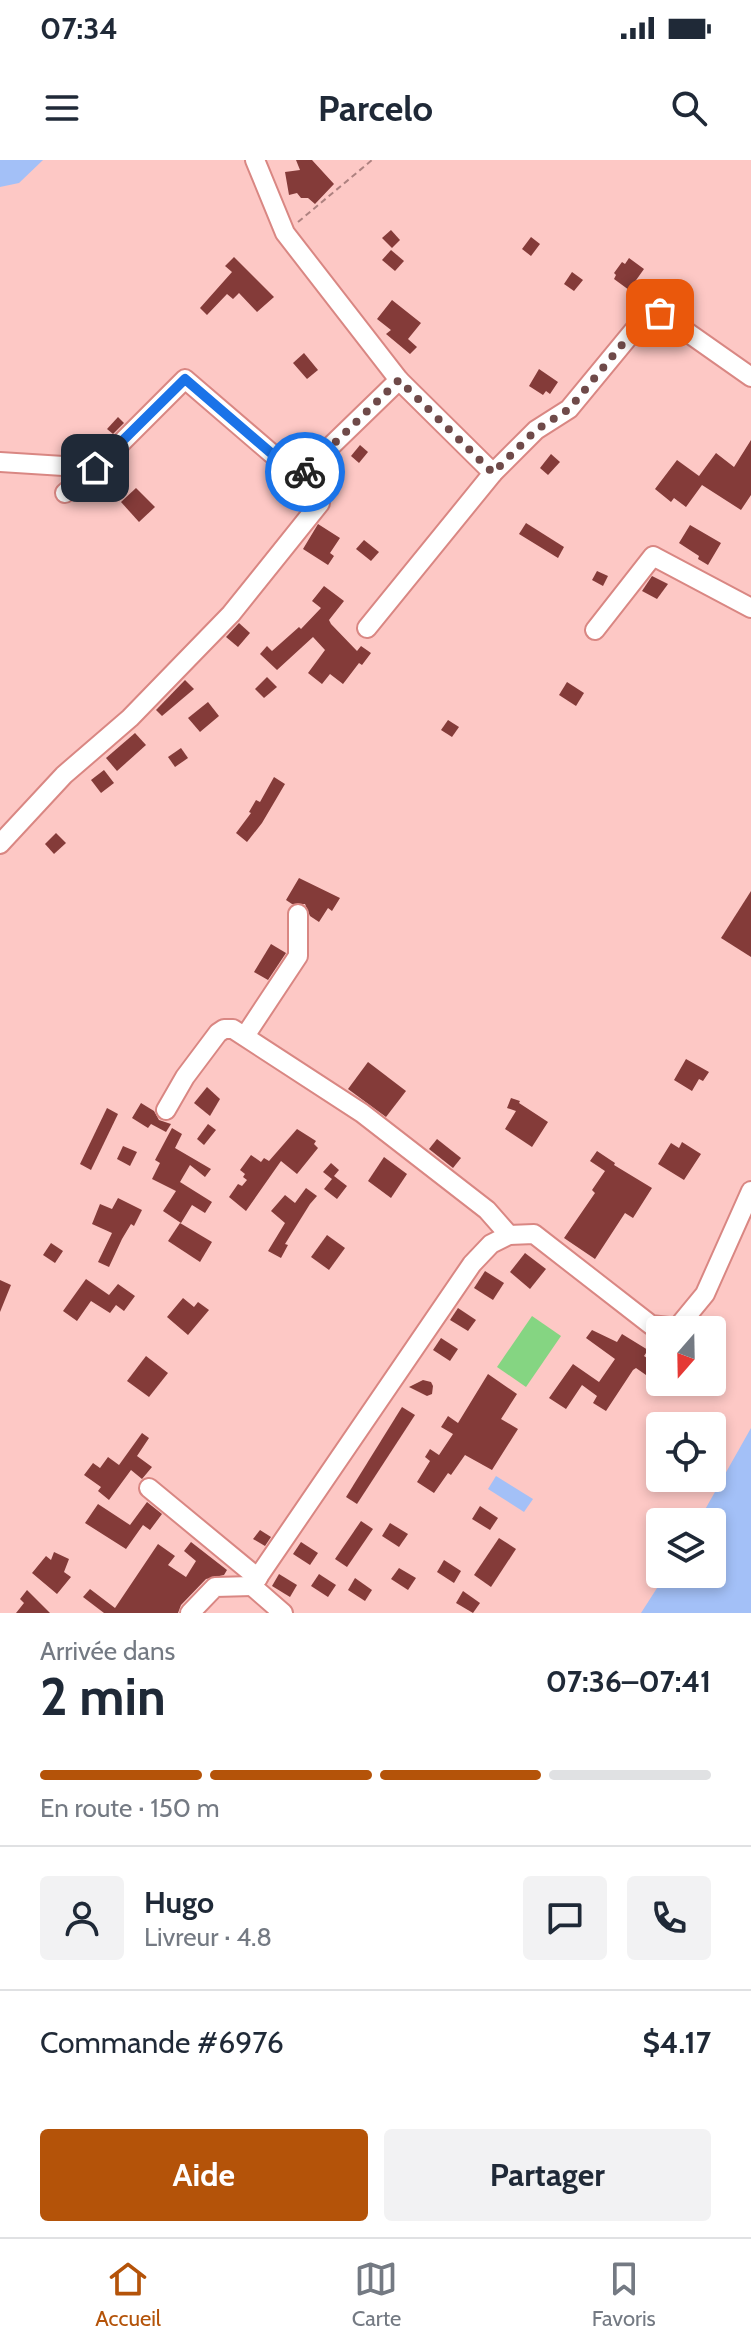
<!DOCTYPE html>
<html lang="fr">
<meta charset="utf-8">
<style>
:root{--surface:#fff;--page:#f2f2f3;--text:#1f2937;--muted:#747a83;--line:#e0e1e3;--accent:#b45309}
body{margin:0;font-family:Cabin,sans-serif;background:var(--page);color:var(--text);height:100vh;display:flex;flex-direction:column;font-size:30px;white-space:nowrap}
*{box-sizing:border-box;margin:0}
p{font-size:26px;color:var(--muted)}
.icon{flex:none;width:44px;height:44px;fill:none;stroke:currentColor;stroke-width:2;stroke-linecap:round;stroke-linejoin:round}
.map{position:relative;height:1453px;overflow:hidden}
.sheet{display:flex;flex-direction:column;background:var(--surface);flex:1}
.sheet>*{flex:none}
.needle{width:52px;rotate:200deg}
.tools{position:absolute;left:646px;top:1156px;display:grid;gap:16px}
.tools a{display:grid;place-items:center;width:80px;height:80px;border-radius:8px;background:var(--surface);box-shadow:0 4px 12px #0003;font-size:40px}
.pin{position:absolute;display:grid;place-items:center;width:68px;height:68px;color:#fff;margin:-34px;border-radius:16px;box-shadow:0 4px 12px #0006}
.courier{position:absolute;display:grid;place-items:center;width:80px;height:80px;margin:-40px;border:6px solid #1a73e8;border-radius:50%;background:#fff;color:#222;box-shadow:0 2px 10px #0007}
.headline em{font-style:normal;font-weight:700}
.headline div{display:flex;flex-direction:column-reverse}
.headline{display:flex;align-items:center;justify-content:space-between;height:136px;padding:0 40px}
h1{font-size:52px;font-weight:700;line-height:60px}
.bar{display:grid;grid-template-columns:repeat(4,1fr);gap:12px 8px;align-content:center;height:96px;padding:0 40px}
.bar i{height:10px;border-radius:6px;background:var(--line)}
.bar .current{background:var(--accent)}
.bar p{grid-column:span 4}
.line{display:flex;align-items:center;gap:20px;padding:0 40px;border-top:2px solid var(--line)}
.line div{flex:1}
.round{display:grid;place-items:center;flex:none;width:84px;height:84px;border-radius:8px;background:var(--page)}
.cta{display:flex;gap:16px;margin-top:auto;padding:16px 40px}
.cta a{flex:1;height:92px;border-radius:8px;background:var(--accent);color:#fff;font-size:32px;font-weight:700;line-height:92px;text-align:center}
.cta a+a{background:var(--page);color:var(--text)}
.status{display:flex;justify-content:space-between;align-items:center;height:56px;padding:0 40px;background:var(--surface);direction:ltr}
.status svg{height:22px;fill:currentColor}
header{display:flex;justify-content:space-between;align-items:center;height:104px;padding:0 40px;background:var(--surface);font-size:36px;font-weight:700}
.dock{display:flex;justify-content:space-around;align-items:center;height:112px;border-top:2px solid var(--line);background:var(--surface);font-size:22px;color:var(--muted)}
.dock a{display:grid;justify-items:center;gap:4px}
.dock .current{color:var(--accent)}
.map>svg:first-child{display:block}
</style>
<div class="status"><b>07:34</b><svg viewBox="0 0 49 12"><path d="M0 12V9h3v3zM5 12V6h3v6zM10 12V3h3v9zM15 12V0h3v12zM26 1h20v11H26zM47 4h2v5h-2z"/></svg></div>
<header><svg class="icon" aria-label="menu" viewBox="0 0 24 24"><path d="M4 6h16M4 12h16M4 18h16"/></svg>Parcelo<svg class="icon" aria-label="search" viewBox="0 0 24 24"><circle cx="10" cy="10" r="6"/><path d="M15 15l6 6"/></svg></header>
<div class="map">
<svg width="751" height="1453" viewBox="0 0 751 1453">
<rect width="100%" height="100%" fill="#fdc8c5"/>
<polygon fill="#85d582" points="532,1156 561,1176 526,1227 497,1207"/>
<g fill="#a3c0f7">
<polygon points="0,0 43,0 19,23 0,27"/>
<polygon points="751,1268 751,1453 641,1453 666,1414 712,1414 712,1362 698,1362"/>
<polygon points="496,1316 533,1339 524,1352 488,1329"/>
</g>
<g fill="#843b39">
<polygon points="296,0 312,0 334,24 315,44 308,38 301,38 297,33 289,35 285,12 300,10"/>
<polygon points="391,70 400,80 392,88 382,78"/>
<polygon points="531,77 540,84 531,96 522,89"/>
<polygon points="391,90 404,101 395,111 382,100"/>
<polygon points="234,97 274,137 257,152 239,133 233,139 227,134 207,155 200,148 232,112 225,106"/>
<polygon points="629,98 644,109 629,130 614,119 616,115 614,113 622,102 625,104"/>
<polygon points="572,112 583,120 574,131 564,124"/>
<polygon points="392,140 421,163 408,179 417,187 410,194 386,174 391,170 377,159"/>
<polygon points="304,193 318,210 307,219 293,203"/>
<polygon points="539,209 558,222 550,234 546,231 543,235 529,226"/>
<polygon points="118,257 124,263 113,274 107,269"/>
<polygon points="751,280 751,335 741,350 702,325 686,347 674,338 671,342 655,329 677,300 699,316 716,293 734,307"/>
<polygon points="360,285 368,292 359,303 351,296"/>
<polygon points="551,294 560,302 548,315 540,308"/>
<polygon points="136,328 155,347 139,362 121,342"/>
<polygon points="526,363 564,387 558,398 519,374"/>
<polygon points="318,364 340,378 330,393 334,396 328,405 303,389"/>
<polygon points="690,365 721,383 708,405 698,399 699,396 679,383"/>
<polygon points="364,380 379,392 371,401 356,389"/>
<polygon points="597,411 608,416 603,426 592,420"/>
<polygon points="652,416 668,424 657,439 642,431"/>
<polygon points="324,426 344,441 329,460 331,464 357,491 361,486 371,493 362,505 359,503 343,524 330,514 322,524 308,513 325,490 313,477 277,510 260,494 267,486 272,491 299,467 301,469 321,448 312,441"/>
<polygon points="239,463 250,473 238,487 226,477"/>
<polygon points="267,517 277,527 264,538 255,529"/>
<polygon points="185,520 194,529 162,556 156,550"/>
<polygon points="567,522 584,533 576,546 559,535"/>
<polygon points="208,542 219,556 200,572 188,558"/>
<polygon points="448,560 459,567 452,577 441,570"/>
<polygon points="135,573 146,585 117,611 106,598"/>
<polygon points="181,588 188,598 175,607 168,597"/>
<polygon points="104,610 114,623 101,633 91,620"/>
<polygon points="274,617 285,624 262,663 247,682 236,673 251,653 249,652 256,640 260,642"/>
<polygon points="56,673 66,683 54,694 45,684"/>
<polygon points="299,718 340,738 332,751 328,748 319,762 310,756 305,744 292,744 286,740"/>
<polygon points="751,731 751,797 721,778"/>
<polygon points="271,784 286,793 268,820 254,812"/>
<polygon points="686,899 709,912 703,921 699,919 692,931 674,920"/>
<polygon points="368,902 406,931 386,957 348,929"/>
<polygon points="207,927 220,939 210,956 194,943"/>
<polygon points="511,938 520,941 519,943 548,962 532,987 505,969 516,951 507,948"/>
<polygon points="141,943 154,951 159,960 171,964 166,972 151,964 148,968 132,958"/>
<polygon points="107,948 118,954 91,1010 80,1004"/>
<polygon points="208,964 216,970 204,985 197,979"/>
<polygon points="172,968 182,974 175,988 211,1009 205,1017 190,1005 180,1022 212,1042 205,1053 192,1045 181,1063 163,1051 176,1031 152,1019 160,1003 155,1000"/>
<polygon points="297,969 316,981 314,984 318,988 297,1014 281,1001 246,1051 229,1037 238,1024 242,1026 247,1020 243,1017 245,1014 240,1010 251,995 261,1002 264,998 269,1001"/>
<polygon points="437,979 461,998 453,1008 429,989"/>
<polygon points="682,982 701,994 684,1020 658,1004 671,983 679,988"/>
<polygon points="123,986 137,992 130,1006 117,999"/>
<polygon points="597,991 615,1003 614,1005 652,1028 633,1058 625,1053 595,1099 564,1078 595,1033 592,1030 605,1011 590,1001"/>
<polygon points="384,997 407,1014 391,1038 368,1021"/>
<polygon points="331,1003 339,1010 334,1016 347,1026 337,1039 324,1029 332,1019 323,1012"/>
<polygon points="306,1028 317,1036 310,1044 285,1084 288,1085 281,1098 268,1091 285,1063 271,1051 285,1035 295,1043"/>
<polygon points="118,1038 142,1050 134,1066 131,1064 122,1079 109,1107 98,1102 112,1073 92,1064 100,1044 112,1049"/>
<polygon points="180,1063 212,1082 200,1102 168,1081"/>
<polygon points="327,1075 345,1088 329,1110 311,1097"/>
<polygon points="51,1083 63,1091 55,1103 43,1095"/>
<polygon points="525,1093 546,1109 530,1129 510,1112"/>
<polygon points="485,1111 504,1123 493,1140 474,1128"/>
<polygon points="86,1119 109,1135 118,1124 135,1136 124,1151 116,1145 110,1153 91,1141 77,1161 63,1151"/>
<polygon points="0,1120 11,1125 0,1152"/>
<polygon points="183,1138 194,1147 198,1142 209,1150 188,1175 167,1157"/>
<polygon points="458,1148 476,1160 468,1171 450,1160"/>
<polygon points="703,1158 726,1170 697,1170"/>
<polygon points="592,1170 617,1182 622,1174 648,1190 644,1196 660,1207 660,1216 656,1222 636,1208 633,1210 606,1251 593,1243 597,1236 582,1225 566,1249 549,1238 573,1204 599,1222 615,1199 586,1178"/>
<polygon points="441,1178 458,1189 450,1201 433,1190"/>
<polygon points="146,1196 168,1213 149,1237 127,1221"/>
<polygon points="488,1214 517,1234 501,1259 518,1269 492,1310 465,1295 451,1315 448,1313 434,1333 417,1322 430,1301 425,1297 430,1289 439,1295 453,1274 441,1267 448,1256 458,1263"/>
<polygon points="423,1220 431,1222 433,1226 432,1234 427,1236 409,1227"/>
<polygon points="402,1247 415,1255 357,1344 346,1337"/>
<polygon points="142,1273 149,1278 137,1296 152,1307 142,1319 131,1310 109,1340 98,1331 101,1327 84,1315 93,1303 100,1308 108,1297 119,1305"/>
<polygon points="147,1342 162,1354 150,1370 143,1365 126,1389 85,1363 98,1344 130,1365"/>
<polygon points="480,1346 498,1358 490,1370 472,1359"/>
<polygon points="361,1361 373,1369 347,1407 335,1399"/>
<polygon points="390,1363 408,1374 399,1387 382,1376"/>
<polygon points="260,1370 271,1377 265,1386 253,1379"/>
<polygon points="499,1378 516,1389 491,1427 474,1415"/>
<polygon points="191,1382 227,1410 224,1415 206,1419 181,1445 178,1453 104,1453 83,1437 90,1429 115,1448 158,1384 175,1396 168,1405 186,1417 196,1401 184,1391"/>
<polygon points="301,1382 318,1393 310,1405 293,1394"/>
<polygon points="54,1392 69,1399 64,1412 71,1417 57,1434 32,1413 46,1396 51,1400"/>
<polygon points="444,1400 461,1411 454,1423 437,1412"/>
<polygon points="399,1408 416,1418 408,1430 391,1419"/>
<polygon points="279,1414 297,1425 290,1437 272,1426"/>
<polygon points="319,1414 336,1425 328,1437 311,1426"/>
<polygon points="355,1418 372,1430 365,1441 348,1430"/>
<polygon points="27,1430 50,1453 16,1453 24,1443 20,1439"/>
<polygon points="463,1431 480,1443 473,1453 456,1443"/>
</g>
<g fill="none" stroke-linecap="round" stroke-linejoin="round">
<g stroke="#d98783" stroke-width="22">
<g id="minor">
<polyline points="255,0 285,73 399,220"/>
<polyline points="0,302 95,308"/>
<polyline points="65,333 113,291 185,219 299,317 399,220 493,313"/>
<polyline points="367,468 493,313 536,270 569,249 649,152 660,153 751,217"/>
<polyline points="595,470 653,396 751,448"/>
<polyline points="0,684 64,615 130,558 231,454 320,343 299,317"/>
<polyline points="245,876 298,796 298,754"/>
<polyline points="166,950 185,917 218,873 224,869 233,869 362,953 487,1050 509,1075"/>
<polyline points="149,1328 258,1418"/>
<polyline points="190,1453 215,1427 252,1426"/>
<polyline points="283,1453 252,1426 472,1104 491,1084 509,1075 534,1074 651,1165 677,1168 705,1134 751,1031"/>
</g>
</g>
<polyline stroke="#ae8280" stroke-width="2" stroke-dasharray="6 4" stroke-linecap="butt" points="298,62 372,0"/>
<use href="#minor" stroke="#fff" stroke-width="18"/>
</g>
<g fill="none" stroke-linecap="round" stroke-linejoin="round">
<polyline stroke="#6f4a49" stroke-width="8" stroke-dasharray="0 14.4" points="305,312 399,220 493,313 536,270 569,249 649,152 660,153"/>
<polyline stroke="#1a73e8" stroke-width="10" points="95,308 185,219 299,317 305,312"/>
</g>
</svg>
<div class="tools">
<a><svg class="needle" viewBox="-14 -14 28 28"><path d="M0-13l5 13h-10z" fill="#e53935"/><path d="M0 13l5-13h-10z" fill="#747a83"/></svg></a>
<a><svg class="icon" aria-label="locate" viewBox="0 0 24 24"><circle cx="12" cy="12" r="6"/><path d="M12 2v4M12 18v4M2 12h4M18 12h4"/></svg></a>
<a><svg class="icon" aria-label="layers" viewBox="0 0 24 24"><path d="M12 4l9 5-9 5-9-5zM3 14l9 5 9-5"/></svg></a>
</div>
<div class="pin" style="left:660px;top:153px;background:#ea580c"><svg class="icon" aria-label="bag" viewBox="0 0 24 24"><path d="M5 8h14l-1 12H6zM9 8a3 3 0 0 1 6 0"/></svg></div>
<div class="pin" style="left:95px;top:308px;background:#1f2937"><svg class="icon" aria-label="home" viewBox="0 0 24 24"><path d="M3 11l9-7 9 7M6 9v11h12V9"/></svg></div>
<div class="courier" style="left:305px;top:312px"><svg class="icon" aria-label="bike" viewBox="0 0 24 24"><circle cx="6" cy="16" r="4"/><circle cx="18" cy="16" r="4"/><path d="M6 16l4-8h5l3 8M10 8l3 8H6M13 5h3"/></svg></div>
</div>
<section class="sheet">
<div class="headline"><div><h1>2 min</h1><p>Arrivée dans</p></div><em>07:36–07:41</em></div>
<div class="bar"><i class="current"></i><i class="current"></i><i class="current"></i><i></i><p>En route · 150 m</p></div>
<div class="line" style="height:144px"><a class="round"><svg class="icon" aria-label="person" viewBox="0 0 24 24"><circle cx="12" cy="8" r="4"/><path d="M4 21q1-7 8-7t8 7"/></svg></a><div><b>Hugo</b><p>Livreur · 4.8</p></div><a class="round"><svg class="icon" aria-label="chat" viewBox="0 0 24 24"><path d="M4 5h16v11H9l-5 4z"/></svg></a><a class="round"><svg class="icon" aria-label="phone" viewBox="0 0 24 24"><path d="M5 4h4l2 5-3 2q2 4 5 5l2-3 5 2v4C11 20 4 13 5 4z"/></svg></a></div>
<div class="line" style="height:104px"><div>Commande #6976</div><b>$4.17</b></div>
<div class="cta"><a>Aide</a><a>Partager</a></div>
</section>
<nav class="dock">
<a class="current"><svg class="icon" aria-label="home" viewBox="0 0 24 24"><path d="M3 11l9-7 9 7M6 9v11h12V9"/></svg>Accueil</a>
<a><svg class="icon" aria-label="map" viewBox="0 0 24 24"><path d="M3 6l6-2 6 2 6-2v14l-6 2-6-2-6 2zM9 4v14M15 6v14"/></svg>Carte</a>
<a><svg class="icon" aria-label="saved" viewBox="0 0 24 24"><path d="M7 4h10v16l-5-4-5 4z"/></svg>Favoris</a>
</nav>
